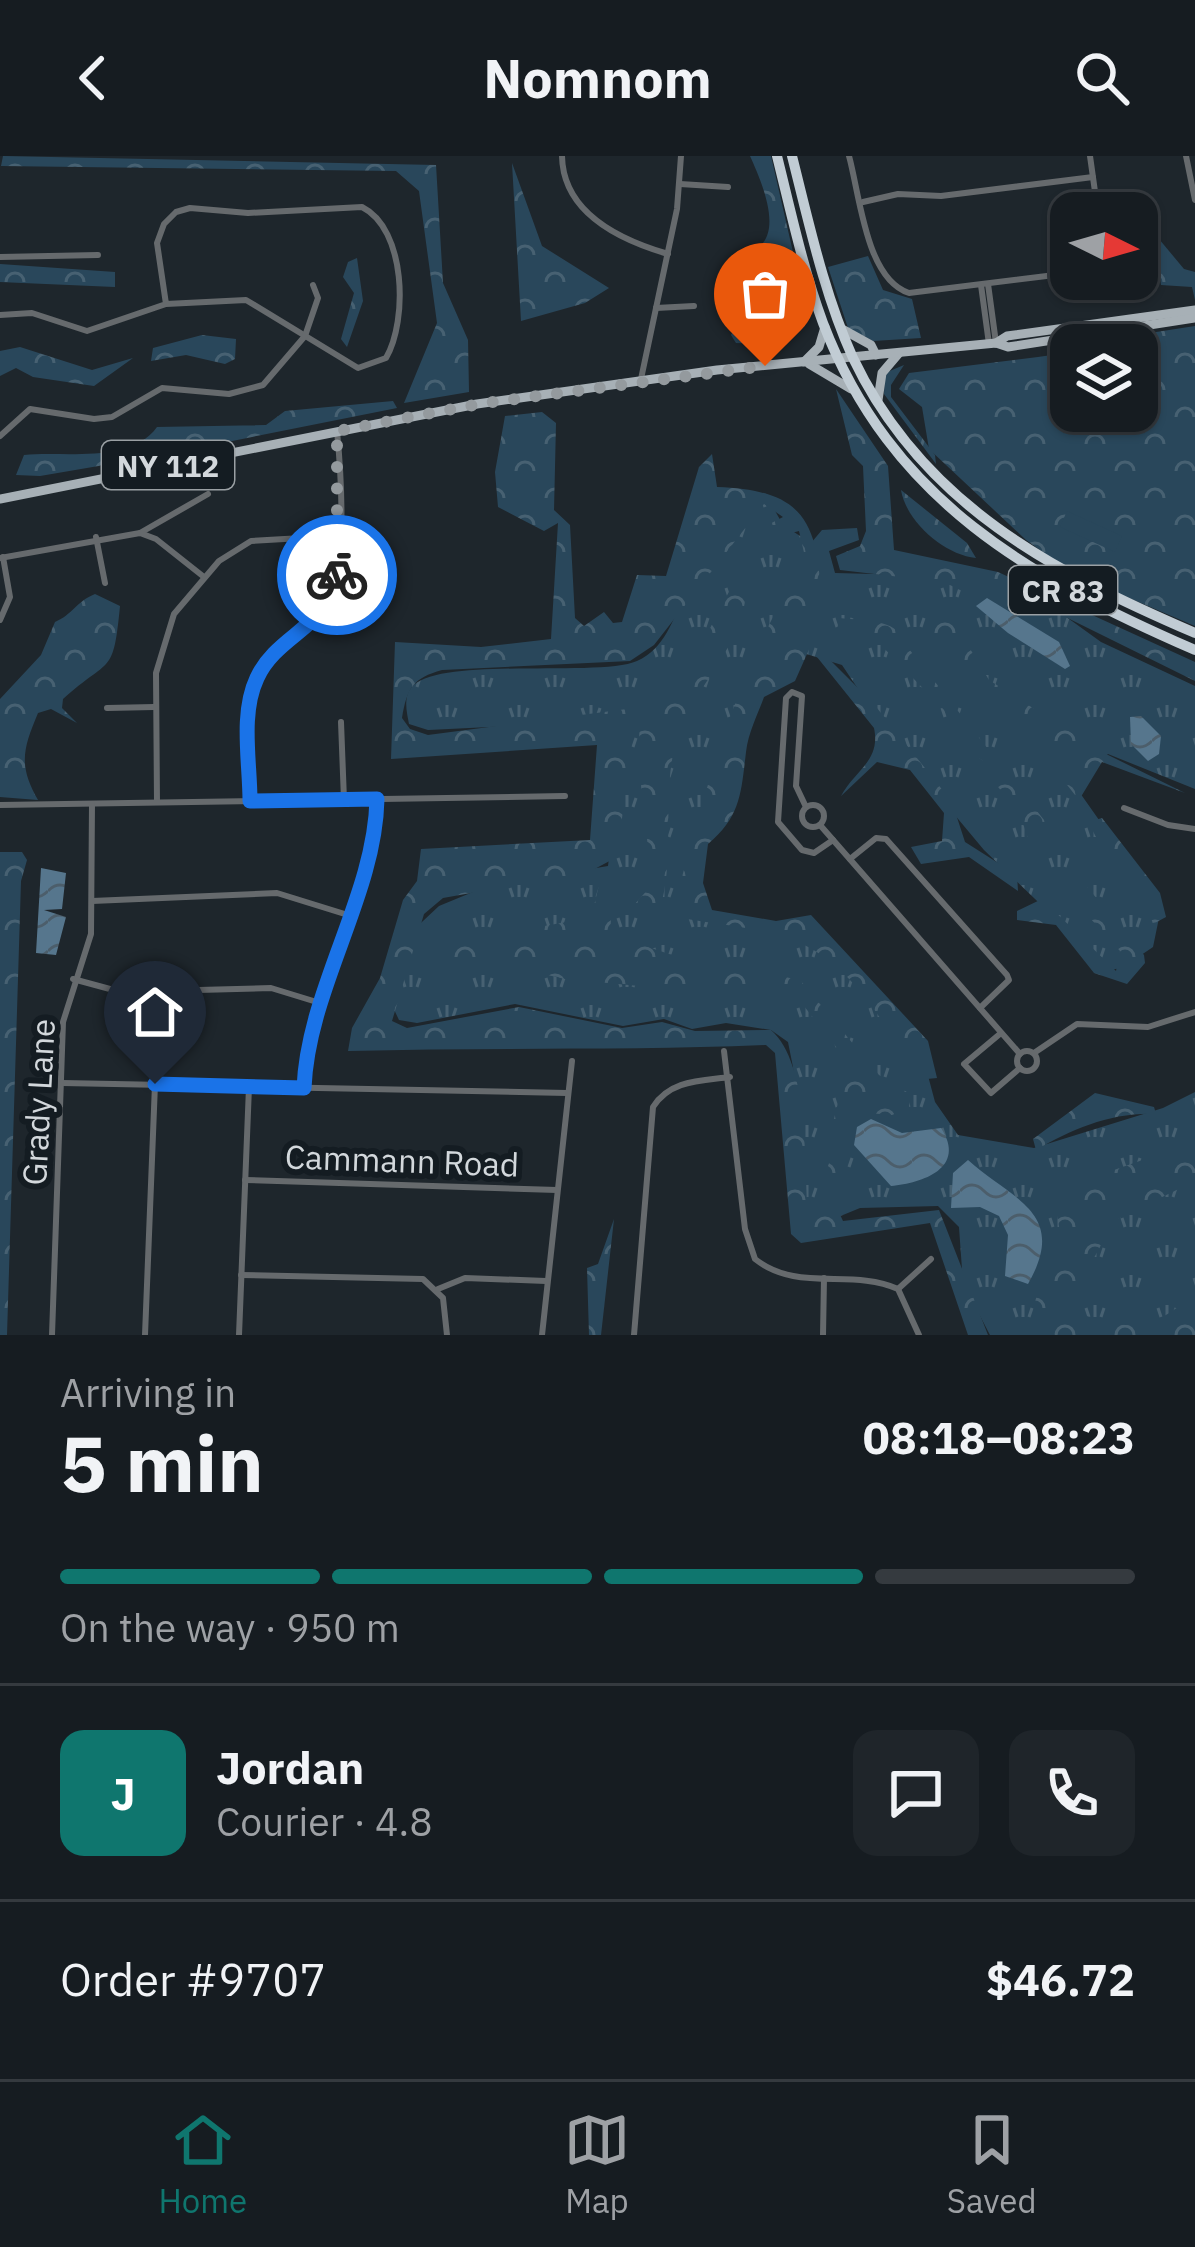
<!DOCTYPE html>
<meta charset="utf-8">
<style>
:root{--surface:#161c21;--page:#1f252a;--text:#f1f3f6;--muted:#9ea1a5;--line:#353a3f;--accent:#0f766e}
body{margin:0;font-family:"IBM Plex Sans",sans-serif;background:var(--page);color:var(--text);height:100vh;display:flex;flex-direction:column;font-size:45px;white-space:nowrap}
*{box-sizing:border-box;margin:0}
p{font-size:39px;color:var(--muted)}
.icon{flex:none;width:66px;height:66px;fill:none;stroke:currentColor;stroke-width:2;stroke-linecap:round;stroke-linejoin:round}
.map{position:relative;height:1179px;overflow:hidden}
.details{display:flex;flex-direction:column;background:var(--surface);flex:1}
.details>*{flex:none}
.needle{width:78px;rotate:95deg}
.buttons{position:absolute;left:1050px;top:36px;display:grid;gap:24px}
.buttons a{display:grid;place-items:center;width:108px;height:108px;border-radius:24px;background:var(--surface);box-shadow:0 3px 9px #0004,0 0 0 3px var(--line);font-size:60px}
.pin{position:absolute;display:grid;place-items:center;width:102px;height:102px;color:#fff;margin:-123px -51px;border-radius:50% 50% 50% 0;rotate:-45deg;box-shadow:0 0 12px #0007}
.pin .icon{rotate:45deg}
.courier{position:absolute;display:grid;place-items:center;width:120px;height:120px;margin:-60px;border:9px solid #1a73e8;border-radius:50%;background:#fff;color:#222;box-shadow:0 3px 15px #0007}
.head em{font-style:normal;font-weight:700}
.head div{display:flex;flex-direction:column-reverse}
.head{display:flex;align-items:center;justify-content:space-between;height:204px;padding:0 60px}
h1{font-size:78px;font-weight:700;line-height:90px}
.bar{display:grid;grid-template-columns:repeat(4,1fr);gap:18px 12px;align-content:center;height:144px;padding:0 60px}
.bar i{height:15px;border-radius:9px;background:var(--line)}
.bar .selected{background:var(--accent)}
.bar p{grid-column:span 4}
.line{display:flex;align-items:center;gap:30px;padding:0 60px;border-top:3px solid var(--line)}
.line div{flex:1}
.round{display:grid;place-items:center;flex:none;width:126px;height:126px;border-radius:24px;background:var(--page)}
header{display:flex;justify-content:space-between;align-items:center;height:156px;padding:0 60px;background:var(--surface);font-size:54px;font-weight:700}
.dock{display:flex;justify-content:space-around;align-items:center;height:168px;border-top:3px solid var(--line);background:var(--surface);font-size:33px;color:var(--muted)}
.dock a{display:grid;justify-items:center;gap:6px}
.dock .selected{color:var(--accent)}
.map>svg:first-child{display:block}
</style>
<header><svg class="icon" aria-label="back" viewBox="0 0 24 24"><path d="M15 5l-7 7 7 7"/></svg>Nomnom<svg class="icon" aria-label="search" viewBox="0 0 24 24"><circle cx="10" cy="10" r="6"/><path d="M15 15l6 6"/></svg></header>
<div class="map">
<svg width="1195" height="1179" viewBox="0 0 1195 1179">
<defs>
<pattern id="grass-tufts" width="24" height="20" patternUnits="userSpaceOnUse" patternTransform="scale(3)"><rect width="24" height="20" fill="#29475b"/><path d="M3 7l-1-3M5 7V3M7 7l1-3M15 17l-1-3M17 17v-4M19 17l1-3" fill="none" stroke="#476172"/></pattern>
<pattern id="forest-crowns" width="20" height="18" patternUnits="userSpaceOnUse" patternTransform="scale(3)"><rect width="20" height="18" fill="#29475b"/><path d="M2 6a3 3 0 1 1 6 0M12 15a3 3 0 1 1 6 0" fill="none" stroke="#476172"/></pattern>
<pattern id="water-waves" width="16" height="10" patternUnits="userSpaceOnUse" patternTransform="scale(3)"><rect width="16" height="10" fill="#56768d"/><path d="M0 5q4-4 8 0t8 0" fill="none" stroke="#4c5e6b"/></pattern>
</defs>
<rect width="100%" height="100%" fill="#1e262c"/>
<g fill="url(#grass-tufts)">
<polygon points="904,209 891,229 891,241 935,299 936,308 884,238 885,217"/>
<path d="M765,337L783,369L811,387L822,374L857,372L859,384L829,395L835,417L987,421L1058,455L1101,486L1195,530V633L1108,598L1088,612L1080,637L1161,752L1153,791L1122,812L1109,814L984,694L893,585L842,509L803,497L761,526L683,757L793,776L837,804L923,901L935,946L958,979L1034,992L1163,952L1195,936V1179H990L963,1127L959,1071L938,1050L860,1052L821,1068H802L793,911L788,886L771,874L726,867L692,873L664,863L623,870L515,848L417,867L399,864L391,847L407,780L439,750L485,731L608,710L618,631L589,566L428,574L409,568C407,557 403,542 411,532C436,499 599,522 637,505C666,492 671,464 686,440C708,404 739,370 765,337Z"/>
</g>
<g fill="url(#forest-crowns)" fill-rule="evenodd">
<polygon points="3,0 436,9 443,127 468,184 469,236 404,247 437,167 419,35 396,15 1,10"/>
<path d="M750,0H771L806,153L766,157L767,188L736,187L731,179L741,160L729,122C737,103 752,102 763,87C780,66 759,20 750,0Z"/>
<polygon points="512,7 542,90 609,132 585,147 521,165"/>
<polygon points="1154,77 1184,113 1195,116 1195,144 1192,131 1161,129"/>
<polygon points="868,100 883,134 912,143 921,182 873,185 848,172 828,111"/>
<polygon points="357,102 363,145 347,191 341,183 354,137 343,121 348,106"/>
<polygon points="0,108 115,116 115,131 0,126"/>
<path d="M1195,170V470L1075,419L1026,384L929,293L922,251L899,233L909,217L1038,201L1052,199L1053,192ZM1071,189H1137V255H1071Z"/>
<polygon points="202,179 236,183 235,203 225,208 186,199 151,205 153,192"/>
<polygon points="20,191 92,214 133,202 94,230 33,221 16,212 0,220 0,195"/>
<polygon points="836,233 888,310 894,394 998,416 1195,506 1195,525 995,426 966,437 944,426 840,414 836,400 860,390 866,375 863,310 852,299"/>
<path d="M393,245L397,252L157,300L40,320L16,319L24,299C65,295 131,308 157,271L266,269L285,255Z"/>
<path d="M542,256L556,267L554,354L570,369L575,462L584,470L604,456L613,467L622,466L637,419L666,420L699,311L712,298L717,331C804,334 819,365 821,449L806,464L815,480L795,525L764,541C758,558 748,577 746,596C741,637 741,660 708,688L703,727L712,754L776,765L811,759L928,885L937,922L916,924C890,874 852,807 795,785C759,771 713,768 675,761L673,755C704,638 738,506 806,405L799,375L750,388L756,375L783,361L764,348L654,489L630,505L442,514C413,522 407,532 402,562L410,573L428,579L627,553L635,561L617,701L589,716L443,742L424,758L392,865L407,872L519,851L622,872L662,866L695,875L771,874C810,908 804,1011 808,1061L835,992L846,997L848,1026L835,1048L843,1065L939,1054L988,1179H968L930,1067L801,1087L791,1078L775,897L766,889C627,895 488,891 348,895L352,872L380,822L403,744L417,725L421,693L590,684L597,589L391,603L395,486L481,491L551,483L558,367L544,375L498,351L495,316L505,260Z"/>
<path d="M901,334L967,387L976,402C944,399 906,365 901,334Z"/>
<path d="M735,424H746C750,487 692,529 676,586C660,642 678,713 656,763L626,758L651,730C650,677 628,585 646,547L677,536Z"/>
<path d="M95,438L120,450C113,521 111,500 63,543L62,552L77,567L51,553L38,557C23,593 18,609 38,644L0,641V543L41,499L55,466C72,459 77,445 95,438Z"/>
<path d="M839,462C867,465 900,462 909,493L1044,664L1048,684L1043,693L1030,686L1018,655L989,620L985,606L962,590L945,555L876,484L842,482L837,475Z"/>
<polygon points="943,462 958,473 989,524 1100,595 1185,637 1102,606 1079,644 1011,558 950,513 924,471"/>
<path d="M822,496L873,547L952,646L965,686L1017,719L1018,735L969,701L921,708L911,691L942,685L944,657L910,614L877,606L841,640C855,614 881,605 874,572L817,501Z"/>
<path d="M1102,662L1160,737L1166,761L1153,768C1142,726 1103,705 1089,666Z"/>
<polygon points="0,696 22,696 27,704 21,725 7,1179 0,1179"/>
<polygon points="1073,714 1144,799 1145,807 1127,828 1094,817 1056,769 1017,764 1017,755 1042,743 1116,815 1120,795 1080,751 1065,719"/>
<polygon points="599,729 613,733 610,778 669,798 800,824 879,919 910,938 909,952 892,959 856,956 843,976 834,963 848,906 800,845 565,823 481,804 426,816 413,825 417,800 425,790 591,762"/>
<path d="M1095,937L1154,951L1156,958C1112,956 1072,973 1036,994L1033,983Z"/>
<path d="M1195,999V1025L1111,1066C1100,1099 1077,1121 1074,1156C1133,1175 1147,1177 1195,1138V1179H1055L1034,1163C1030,1137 1053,1117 1059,1091C1063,1069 1053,1056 1054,1035L1154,1000Z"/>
<polygon points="614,1063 601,1179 589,1179 587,1112 598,1108"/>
</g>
<polygon fill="#29475b" points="1067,355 1122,380 1115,396 1060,371"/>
<g fill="url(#water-waves)">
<polygon points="987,442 1059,486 1070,510 1065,513 1008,477 976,450"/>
<polygon points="1141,560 1161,580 1159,598 1148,605 1131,588 1130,561"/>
<polygon points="41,712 66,717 62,753 44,754 66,761 56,799 36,797"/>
<path d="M871,963L902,977L941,972C967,1012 923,1027 891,1030L854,989L857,971Z"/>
<path d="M968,1004C1012,1044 1069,1056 1028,1128L1005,1120L1008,1079L999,1060L980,1051L951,1052L953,1017Z"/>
</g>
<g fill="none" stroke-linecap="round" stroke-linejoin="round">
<g stroke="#666a6d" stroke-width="6">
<path d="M562,0C563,57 620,84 668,98"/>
<path d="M849,0C860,40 866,123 909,137L1071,117"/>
<polyline points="1090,0 1098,57"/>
<polyline points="1186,0 1195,44"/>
<polyline points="680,28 728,31"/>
<polyline points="863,46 898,38 941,40 1093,21"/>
<polyline points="0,101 98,99"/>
<polyline points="988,128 996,187"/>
<polyline points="981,129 989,188"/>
<polyline points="656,152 694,150"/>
<path d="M0,159L32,157L87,175L166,148L157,87L164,68L176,56L190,52L248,57L362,51C406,73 408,164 386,202L358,212L246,144L166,148"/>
<polyline points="641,223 677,53 681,0"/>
<polyline points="0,280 30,253 94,263 112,261 162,232 229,238 263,229 305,180 318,142 313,129"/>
<polyline points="140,377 208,338"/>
<polyline points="96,381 105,427"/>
<polyline points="0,402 140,377 156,383 204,421"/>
<polyline points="0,464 10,441 3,401"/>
<polyline points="107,552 154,551"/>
<polyline points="341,566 344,644"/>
<path d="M250,645C249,595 236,532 279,495C298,478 320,467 331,443C347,406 341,316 337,275"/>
<polyline points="157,646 156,517 174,458 219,405 251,385 337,380"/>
<circle cx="813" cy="660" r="11"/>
<polyline points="0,649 565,640"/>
<polyline points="806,651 796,630 802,540 792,536 786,542 778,666 802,694 814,697 833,684"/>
<polyline points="1124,652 1168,669 1195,673"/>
<polyline points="820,669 1020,898"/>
<polyline points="850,703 876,682 886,683 1007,819 1009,824 980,852"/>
<polyline points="92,745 277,737 348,759"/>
<polyline points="73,823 121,836 271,832 320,847"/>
<polyline points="1001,877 964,908 991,937 1020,912"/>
<circle cx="1027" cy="905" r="10"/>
<path d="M724,895L745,1073L755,1103C798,1137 851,1112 898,1133L919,1179"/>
<polyline points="1034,897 1077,868 1148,871 1195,856"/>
<polyline points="62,927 567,937"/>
<path d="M304,932C308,833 374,743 377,643"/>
<polyline points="245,1024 557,1034"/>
<polyline points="241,1119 423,1123 443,1142 447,1179"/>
<polyline points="438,1133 465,1122 546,1125"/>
<polyline points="898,1133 931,1103"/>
<polyline points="52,1179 63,866 91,778 92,648"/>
<polyline points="145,1179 155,928"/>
<polyline points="239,1179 249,931"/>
<polyline points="542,1179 572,905"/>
<path d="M634,1179L653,951C670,924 700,925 730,921"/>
<polyline points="823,1179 824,1122"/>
</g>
<g stroke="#a7b0b6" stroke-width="9">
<polyline points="842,173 871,189 876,199"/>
<polyline points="996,187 1007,180 1195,154"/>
<polyline points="804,206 819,191 825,171"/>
<polyline points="809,208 851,233"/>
<polyline points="878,244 882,217 899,197"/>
<polyline points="0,343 477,248 717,214 996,187 1008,191 1195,162"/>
</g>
<g stroke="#c1ccd4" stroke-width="10">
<path d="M777,0C791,56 803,113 823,167C891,345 1030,422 1195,494"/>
<path d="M792,0C809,67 824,138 853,202C923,349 1054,416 1195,477"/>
</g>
</g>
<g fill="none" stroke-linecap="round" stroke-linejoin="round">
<polyline stroke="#949a9e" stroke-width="12" stroke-dasharray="0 21.6" points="337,419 337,275 485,247 765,210"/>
<path stroke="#1a73e8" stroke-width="15" d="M155,928L304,932C308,833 375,740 377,643L250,645C250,606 240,558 257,522C277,478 330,471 337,419"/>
</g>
<g text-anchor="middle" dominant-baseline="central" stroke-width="12" stroke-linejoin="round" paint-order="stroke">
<g fill="#141c22" stroke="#9aa0a4" stroke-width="3">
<rect x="102" y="285" width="132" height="48" rx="9"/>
<rect x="1009" y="410" width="108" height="48" rx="9"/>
</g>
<g font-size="30" font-weight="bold" fill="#d3d8dc">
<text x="168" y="309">NY 112</text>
<text x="1063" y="434">CR 83</text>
</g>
<g font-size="33" fill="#d3d8dc" stroke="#141c22">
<text transform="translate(38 946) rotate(-87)">Grady Lane</text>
<text transform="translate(402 1004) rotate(2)">Cammann Road</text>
</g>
</g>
</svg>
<div class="buttons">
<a><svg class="needle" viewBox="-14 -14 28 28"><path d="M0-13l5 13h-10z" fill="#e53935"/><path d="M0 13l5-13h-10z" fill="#9ea1a5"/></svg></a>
<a><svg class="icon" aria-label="layers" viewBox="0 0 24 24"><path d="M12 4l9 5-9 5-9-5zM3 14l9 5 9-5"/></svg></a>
</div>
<div class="pin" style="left:765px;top:210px;background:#ea580c"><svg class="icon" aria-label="bag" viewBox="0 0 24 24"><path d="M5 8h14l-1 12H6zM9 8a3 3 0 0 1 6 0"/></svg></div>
<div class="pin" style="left:155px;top:928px;background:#1f2937"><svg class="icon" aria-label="home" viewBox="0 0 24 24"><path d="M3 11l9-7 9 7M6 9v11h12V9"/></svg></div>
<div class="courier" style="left:337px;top:419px"><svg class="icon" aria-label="bike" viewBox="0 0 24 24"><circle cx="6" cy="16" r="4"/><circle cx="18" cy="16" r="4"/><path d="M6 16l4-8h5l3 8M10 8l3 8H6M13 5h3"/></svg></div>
</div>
<section class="details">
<div class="head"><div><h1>5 min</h1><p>Arriving in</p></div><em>08:18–08:23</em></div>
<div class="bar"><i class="selected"></i><i class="selected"></i><i class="selected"></i><i></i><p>On the way · 950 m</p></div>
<div class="line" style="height:216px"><b class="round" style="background:var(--accent);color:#fff">J</b><div><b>Jordan</b><p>Courier · 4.8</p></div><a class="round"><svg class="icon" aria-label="chat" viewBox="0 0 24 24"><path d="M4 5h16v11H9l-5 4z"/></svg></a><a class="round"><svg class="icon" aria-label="phone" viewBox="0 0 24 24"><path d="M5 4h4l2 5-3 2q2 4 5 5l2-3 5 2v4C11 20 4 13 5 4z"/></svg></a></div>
<div class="line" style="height:156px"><div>Order #9707</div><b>$46.72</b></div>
</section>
<nav class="dock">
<a class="selected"><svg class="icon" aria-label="home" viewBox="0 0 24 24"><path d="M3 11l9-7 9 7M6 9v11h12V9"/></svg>Home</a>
<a><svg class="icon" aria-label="map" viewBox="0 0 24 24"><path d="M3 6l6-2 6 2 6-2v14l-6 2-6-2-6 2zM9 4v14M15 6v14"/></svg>Map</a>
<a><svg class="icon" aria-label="saved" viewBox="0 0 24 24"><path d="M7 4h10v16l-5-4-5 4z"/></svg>Saved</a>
</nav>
